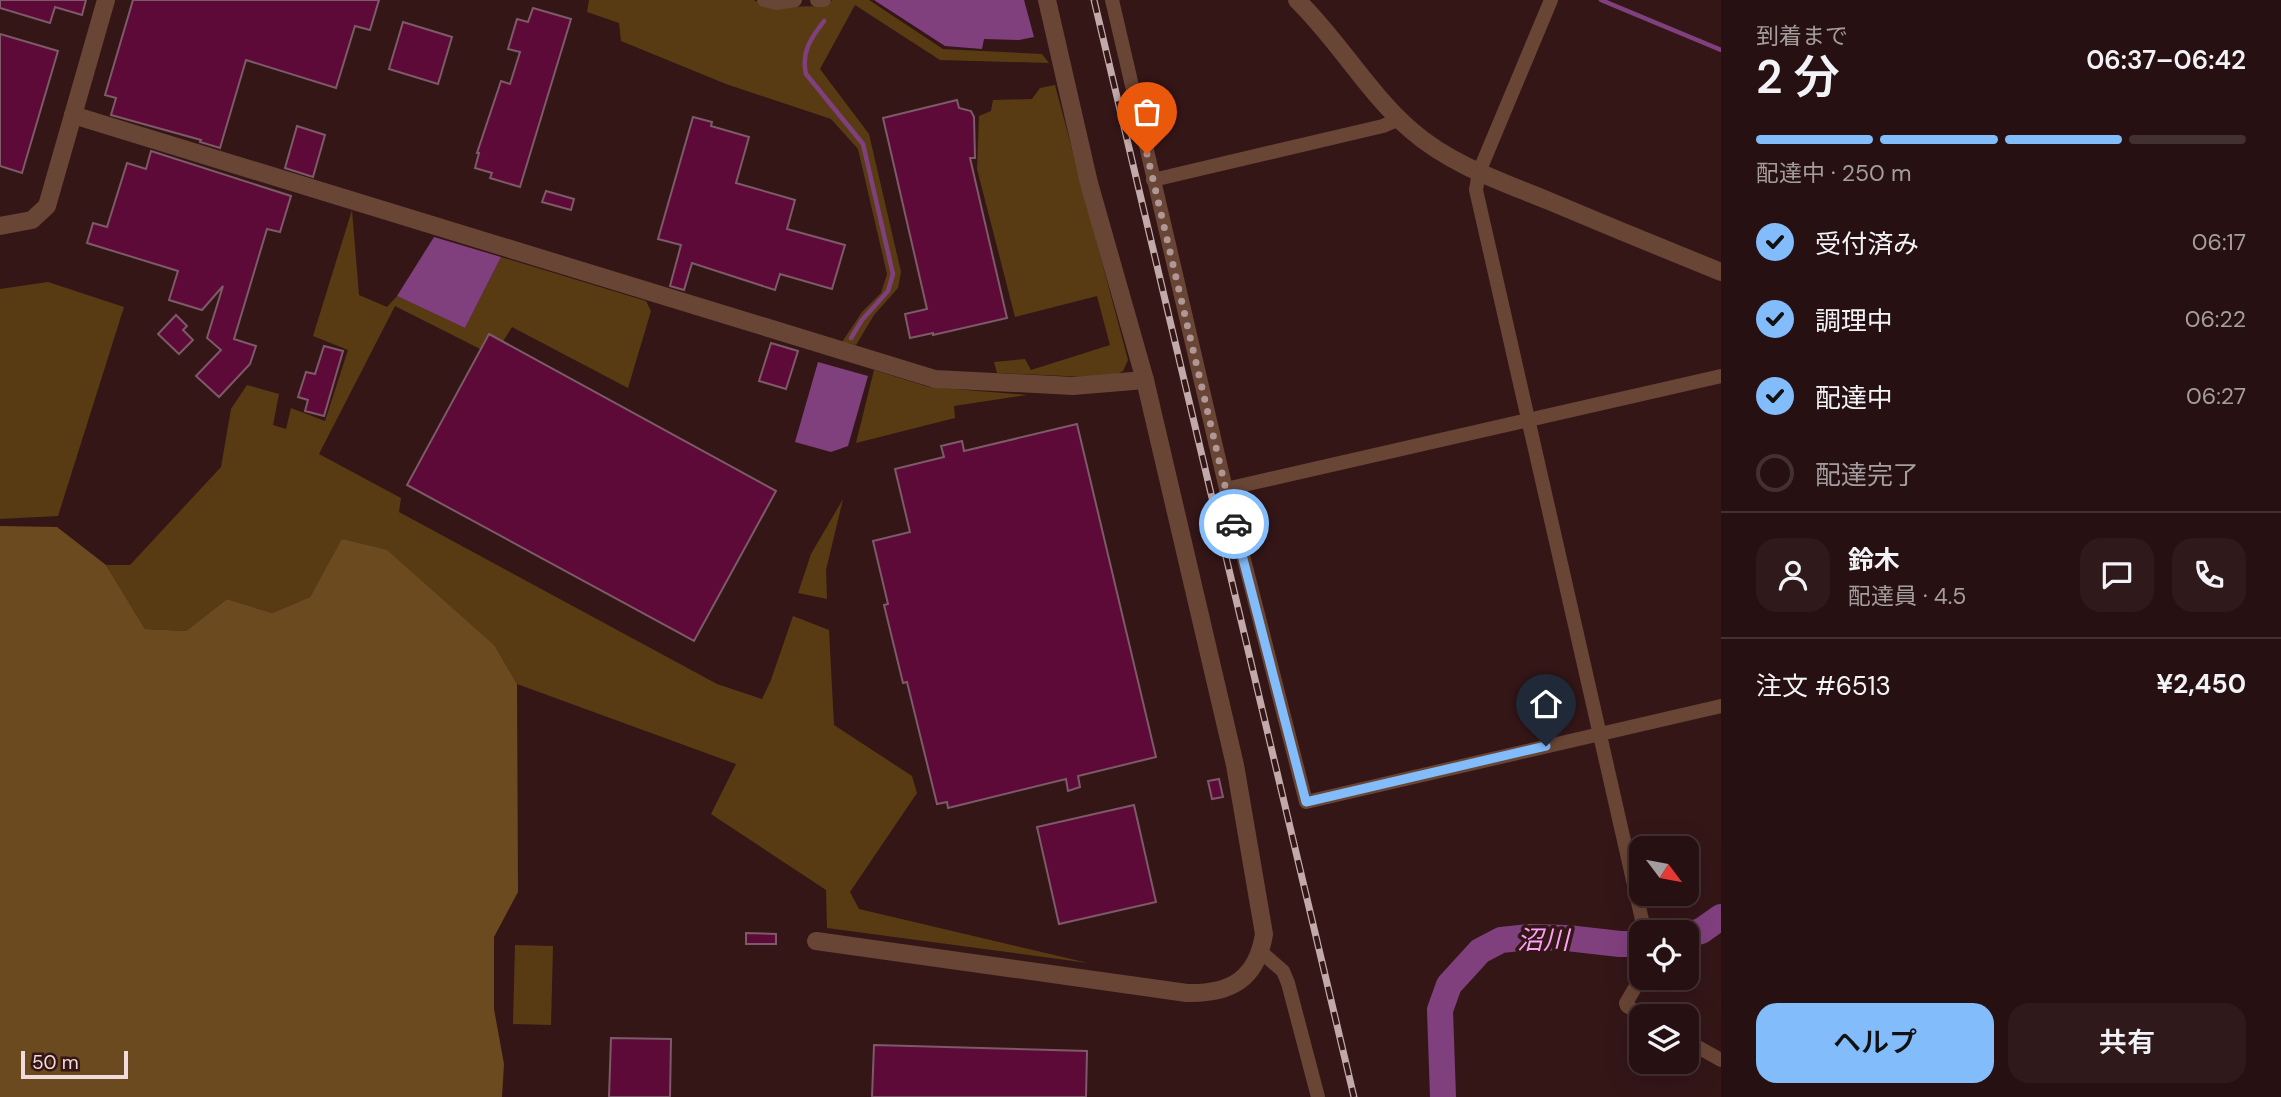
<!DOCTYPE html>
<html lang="ja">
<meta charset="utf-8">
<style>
:root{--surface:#271011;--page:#2f191a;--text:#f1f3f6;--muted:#a49d9f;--line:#433031;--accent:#83bcfb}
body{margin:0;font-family:"DM Sans","Noto Sans JP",sans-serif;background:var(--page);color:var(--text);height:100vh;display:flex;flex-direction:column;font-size:26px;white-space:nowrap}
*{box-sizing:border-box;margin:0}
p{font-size:23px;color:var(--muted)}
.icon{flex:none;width:38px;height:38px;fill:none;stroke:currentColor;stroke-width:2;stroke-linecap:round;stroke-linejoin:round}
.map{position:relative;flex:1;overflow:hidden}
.panel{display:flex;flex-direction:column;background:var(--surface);width:560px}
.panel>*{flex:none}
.needle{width:46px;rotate:122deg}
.buttons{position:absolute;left:1629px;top:836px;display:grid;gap:14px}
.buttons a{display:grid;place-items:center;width:70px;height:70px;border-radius:14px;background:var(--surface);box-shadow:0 7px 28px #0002,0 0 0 2px var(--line);font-size:35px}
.scale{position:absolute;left:21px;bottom:18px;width:107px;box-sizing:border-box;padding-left:7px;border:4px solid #f2dcdb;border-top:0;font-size:19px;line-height:24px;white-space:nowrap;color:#f2dcdb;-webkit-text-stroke:5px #341617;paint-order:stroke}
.pin{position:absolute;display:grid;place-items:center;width:60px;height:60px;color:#fff;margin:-72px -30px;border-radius:50% 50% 50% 0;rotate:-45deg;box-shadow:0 0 7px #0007}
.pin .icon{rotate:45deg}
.courier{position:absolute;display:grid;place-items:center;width:70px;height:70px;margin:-35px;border:5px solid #83bcfb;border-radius:50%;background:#fff;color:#222;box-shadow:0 2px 9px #0007}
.head em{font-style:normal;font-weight:600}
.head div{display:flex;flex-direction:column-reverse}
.head{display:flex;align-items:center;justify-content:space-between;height:119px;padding:0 35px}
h1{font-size:46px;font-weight:600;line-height:52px}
.bar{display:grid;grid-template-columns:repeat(4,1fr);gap:10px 7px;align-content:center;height:84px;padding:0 35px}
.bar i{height:9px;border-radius:5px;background:var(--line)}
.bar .on{background:var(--accent)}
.bar p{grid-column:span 4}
.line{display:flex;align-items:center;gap:18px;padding:0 35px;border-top:2px solid var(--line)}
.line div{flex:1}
.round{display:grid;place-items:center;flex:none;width:74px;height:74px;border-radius:21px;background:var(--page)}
ol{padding:0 35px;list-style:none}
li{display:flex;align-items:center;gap:21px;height:77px}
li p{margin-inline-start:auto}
li .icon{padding:7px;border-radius:50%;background:var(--accent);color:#111;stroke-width:4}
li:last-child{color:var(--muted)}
li i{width:38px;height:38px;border:4px solid var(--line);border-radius:50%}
.button{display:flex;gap:14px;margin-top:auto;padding:14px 35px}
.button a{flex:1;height:80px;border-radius:21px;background:var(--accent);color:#111;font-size:28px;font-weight:600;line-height:80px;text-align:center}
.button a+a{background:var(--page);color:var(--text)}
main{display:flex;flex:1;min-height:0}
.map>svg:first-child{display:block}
</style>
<main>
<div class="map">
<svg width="1721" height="1097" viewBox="0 0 1721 1097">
<rect width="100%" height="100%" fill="#341617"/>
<g fill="#583b13">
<polygon points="589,0 754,0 766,7 828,6 832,0 869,0 943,49 1042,54 1049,63 940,60 855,5 820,69 869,134 901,272 898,288 874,315 856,345 842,342 862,312 881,293 887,274 858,149 831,119 726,84 621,41 619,23 587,12"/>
<polygon points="1055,85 1128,360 1123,371 1109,378 997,373 994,362 1025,359 1031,370 1110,345 1097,296 1015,317 977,169 979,116 991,111 993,100 1032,99 1040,88"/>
<polygon points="352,210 359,295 387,307 397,296 465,328 501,257 646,301 651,311 628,388 512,327 494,356 395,306 319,454 401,498 399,512 717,684 762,699 771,680 793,616 829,630 834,725 912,776 917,793 850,892 859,909 1088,963 827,928 826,890 711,814 736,764 517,684 495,646 343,539 310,597 272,613 227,599 186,631 145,629 106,565 130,565 221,467 231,409 247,385 279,394 273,425 286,429 291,408 325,421 348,350 313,336"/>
<polygon points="48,282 124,307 58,516 0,519 0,289"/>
<polygon points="874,370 929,387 1027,395 954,406 955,418 856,443"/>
<polygon points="843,499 826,570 827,599 798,593 811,554"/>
<polygon points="515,945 553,946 551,1025 513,1024"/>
</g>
<polygon fill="#6b4a1f" points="0,526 57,527 106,565 145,629 186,631 227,599 272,613 310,597 342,539 387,550 495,646 517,684 518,892 494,937 494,1009 504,1064 502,1097 0,1097"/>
<g fill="#80407e">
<polygon points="874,0 1024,0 1034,37 1019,40 984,39 982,49 945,46"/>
<polygon points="434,237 501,257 465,328 397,296"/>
<polygon points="818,362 868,376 848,446 831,452 795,442"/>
</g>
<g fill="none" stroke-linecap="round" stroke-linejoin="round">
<g stroke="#80407e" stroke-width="4.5">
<polyline points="1601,0 1721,50"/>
<path d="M824,21C811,38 801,52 806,74L863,144L893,274L888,291L862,320L851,338"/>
</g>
<g stroke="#80407e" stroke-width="26">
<polyline points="1687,935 1701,931 1721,917"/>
<polyline points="1443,1097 1440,1010 1449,985 1480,951 1501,940 1530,937 1567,938 1620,944 1642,944"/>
</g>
</g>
<g fill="#5e0a38" stroke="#7c5a67" stroke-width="2">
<polygon points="0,0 86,0 82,15 55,7 50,23 0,8"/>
<polygon points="133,0 379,0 370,30 355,26 336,88 246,60 220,148 200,142 201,140 111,115 116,98 105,95"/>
<polygon points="533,8 571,19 520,187 490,178 492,173 475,168 479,153 477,153 501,81 510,84 520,52 508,49 517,19 528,22"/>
<polygon points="403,22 452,37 438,84 389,69"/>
<polygon points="0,34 58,51 22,173 0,166"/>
<polygon points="957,100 959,108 971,111 974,117 975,158 970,158 1007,318 933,335 933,333 910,338 905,314 927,309 883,118"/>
<polygon points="693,117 712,122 711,126 749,137 736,183 795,200 787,229 845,245 832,289 780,274 775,290 692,263 684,290 670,286 681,245 658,239"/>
<polygon points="297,126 325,135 313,177 285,168"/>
<polygon points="151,151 291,196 280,232 267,229 234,339 256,346 250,364 219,397 196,376 221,350 207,338 223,286 202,310 169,300 178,271 87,243 93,223 107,227 127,163 146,169"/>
<polygon points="546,191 574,199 571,210 542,202"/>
<polygon points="176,315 187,326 183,330 193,340 179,354 158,334"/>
<polygon points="489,334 776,491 694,641 407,485"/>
<polygon points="771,343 798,351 786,389 759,381"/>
<polygon points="324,346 343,351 324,416 305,411 308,400 298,397 306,372 315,374"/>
<polygon points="1077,424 1156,757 1078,776 1080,787 1068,791 1066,779 948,808 947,802 937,804 907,682 903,683 884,605 888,604 873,541 910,532 895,469 944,457 941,446 962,441 964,451"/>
<polygon points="1219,779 1223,797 1212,799 1208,781"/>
<polygon points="1134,805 1156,902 1059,924 1037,827"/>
<polygon points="746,933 776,934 776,944 746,944"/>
<polygon points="611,1038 671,1039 670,1097 609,1097"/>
<polygon points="874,1045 1087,1051 1086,1097 872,1097"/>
</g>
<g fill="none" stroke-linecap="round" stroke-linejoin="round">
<g stroke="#694535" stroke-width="14">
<polyline points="764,0 777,3 795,0"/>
<polyline points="817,0 824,0"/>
<polyline points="1112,0 1226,489 1306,802 1721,706"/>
<polyline points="1551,0 1479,172 1476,190 1645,933"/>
<polyline points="1153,180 1383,126 1399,119"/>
<polyline points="1226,489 1721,376"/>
<polyline points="1261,952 1283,971 1288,983 1318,1097"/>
<polyline points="1642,976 1626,1003 1627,1006 1645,1017"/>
<polyline points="1687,1041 1721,1060"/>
</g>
<g stroke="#694535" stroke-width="18">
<path d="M1297,0C1339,41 1368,93 1412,131C1451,165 1503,182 1549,201C1606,225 1664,249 1721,272"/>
<polyline points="73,115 935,379 1073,386 1145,380"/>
<polyline points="0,226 32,220 47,206 106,0"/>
<path d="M816,941L1187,993C1231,994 1257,979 1264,934L1235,765L1145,380L1089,183L1047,0"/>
</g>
<g stroke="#c2aaaa" stroke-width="7">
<polyline id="rail" points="1094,0 1354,1097"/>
</g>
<use href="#rail" stroke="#341617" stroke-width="4.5" stroke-dasharray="13" stroke-linecap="butt"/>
</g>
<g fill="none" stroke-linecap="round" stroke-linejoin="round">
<polyline stroke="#b09796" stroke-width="7" stroke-dasharray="0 12.6" points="1147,154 1234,524"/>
<polyline stroke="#83bcfb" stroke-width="9" points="1234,524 1306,802 1546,746"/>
</g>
<g text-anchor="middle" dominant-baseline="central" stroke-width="7" stroke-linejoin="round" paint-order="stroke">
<g font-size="26" font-style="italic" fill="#fba0f7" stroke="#341617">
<text x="1543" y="940">沼川</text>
</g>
</g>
</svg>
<div class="buttons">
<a><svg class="needle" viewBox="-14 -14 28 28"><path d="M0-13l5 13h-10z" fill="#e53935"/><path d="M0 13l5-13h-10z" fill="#a49d9f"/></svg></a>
<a><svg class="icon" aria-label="locate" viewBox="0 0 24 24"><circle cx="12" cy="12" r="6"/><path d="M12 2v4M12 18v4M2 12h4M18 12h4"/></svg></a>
<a><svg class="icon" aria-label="layers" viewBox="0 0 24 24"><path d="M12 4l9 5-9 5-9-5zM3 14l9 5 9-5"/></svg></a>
</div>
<div class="scale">50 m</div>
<div class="pin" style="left:1147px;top:154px;background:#ea580c"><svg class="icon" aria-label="bag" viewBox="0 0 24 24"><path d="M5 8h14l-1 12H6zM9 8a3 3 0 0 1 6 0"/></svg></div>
<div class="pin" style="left:1546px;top:746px;background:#1f2937"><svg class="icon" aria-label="home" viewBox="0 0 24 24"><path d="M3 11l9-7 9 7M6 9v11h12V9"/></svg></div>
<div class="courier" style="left:1234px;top:524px"><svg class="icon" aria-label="car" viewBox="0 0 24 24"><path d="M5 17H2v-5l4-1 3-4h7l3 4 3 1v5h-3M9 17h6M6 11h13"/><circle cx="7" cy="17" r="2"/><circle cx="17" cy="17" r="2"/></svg></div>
</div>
<section class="panel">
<div class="head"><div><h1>2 分</h1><p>到着まで</p></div><em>06:37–06:42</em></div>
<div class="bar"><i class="on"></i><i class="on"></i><i class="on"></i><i></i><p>配達中 · 250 m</p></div>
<ol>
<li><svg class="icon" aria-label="check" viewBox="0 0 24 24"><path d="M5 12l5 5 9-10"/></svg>受付済み<p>06:17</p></li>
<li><svg class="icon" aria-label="check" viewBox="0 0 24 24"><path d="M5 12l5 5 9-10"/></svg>調理中<p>06:22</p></li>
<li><svg class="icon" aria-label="check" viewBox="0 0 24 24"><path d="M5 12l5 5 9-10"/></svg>配達中<p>06:27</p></li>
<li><i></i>配達完了</li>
</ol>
<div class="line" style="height:126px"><a class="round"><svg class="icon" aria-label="person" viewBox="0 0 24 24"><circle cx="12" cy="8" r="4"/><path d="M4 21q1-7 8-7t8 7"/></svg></a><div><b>鈴木</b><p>配達員 · 4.5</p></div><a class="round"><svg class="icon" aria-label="chat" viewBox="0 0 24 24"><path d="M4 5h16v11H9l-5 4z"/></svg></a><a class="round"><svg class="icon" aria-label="phone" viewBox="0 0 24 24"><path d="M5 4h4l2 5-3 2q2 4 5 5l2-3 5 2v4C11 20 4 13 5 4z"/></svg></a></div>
<div class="line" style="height:91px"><div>注文 #6513</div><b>¥2,450</b></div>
<div class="button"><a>ヘルプ</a><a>共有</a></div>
</section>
</main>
